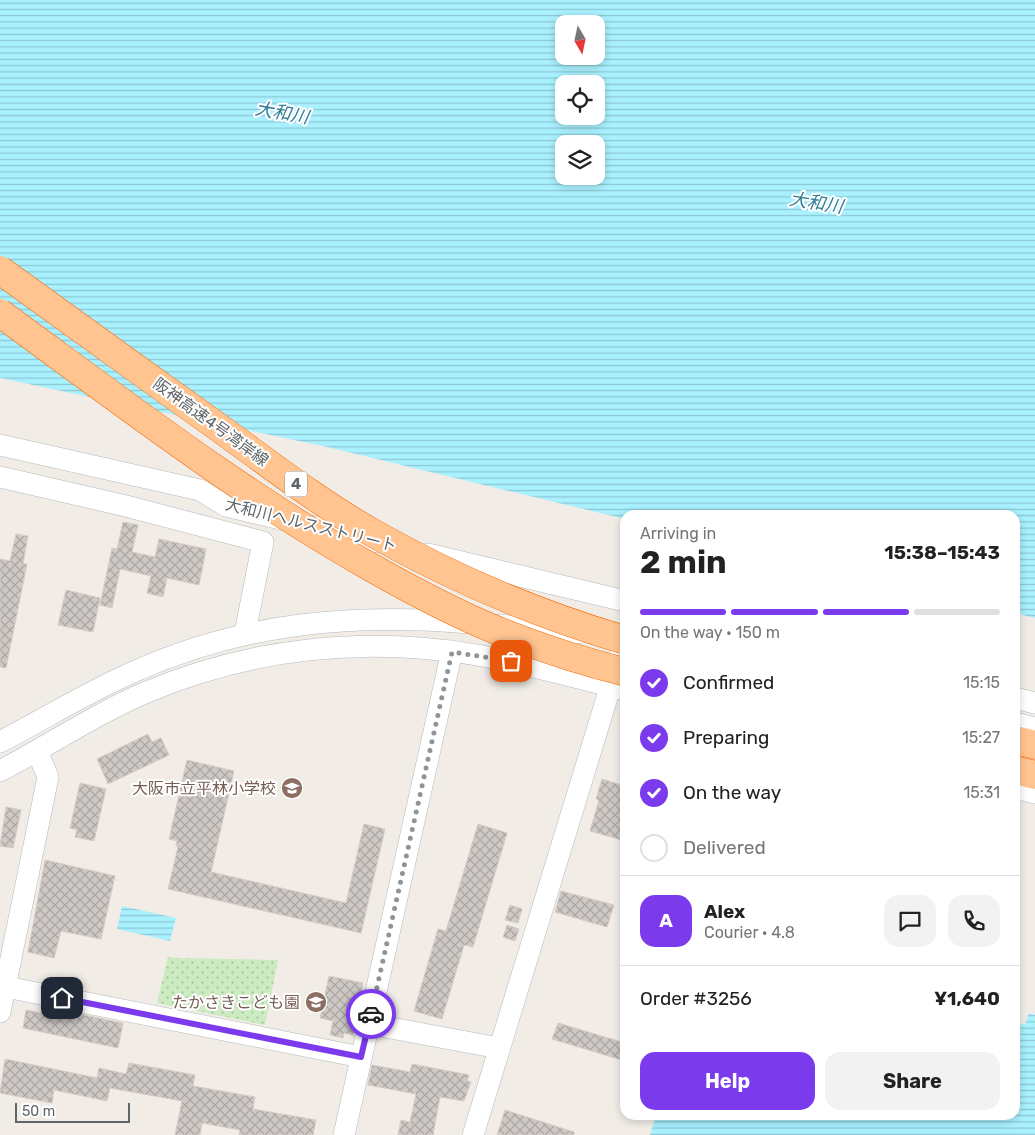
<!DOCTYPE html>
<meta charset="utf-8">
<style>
:root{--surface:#fff;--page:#f2f2f2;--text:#222;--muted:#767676;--line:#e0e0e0;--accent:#7c3aed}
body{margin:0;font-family:Rubik,"Noto Sans JP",sans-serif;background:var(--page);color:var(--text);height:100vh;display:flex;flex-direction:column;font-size:19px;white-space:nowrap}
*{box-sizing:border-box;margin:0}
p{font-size:16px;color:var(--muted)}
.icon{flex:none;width:28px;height:28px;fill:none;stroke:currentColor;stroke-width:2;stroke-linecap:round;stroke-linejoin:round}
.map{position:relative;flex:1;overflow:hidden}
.side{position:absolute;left:620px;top:510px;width:400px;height:610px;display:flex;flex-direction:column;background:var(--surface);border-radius:15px;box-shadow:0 2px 8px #0003}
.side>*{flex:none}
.needle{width:32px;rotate:171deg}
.controls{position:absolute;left:555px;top:15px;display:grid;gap:10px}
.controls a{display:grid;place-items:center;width:50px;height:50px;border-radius:10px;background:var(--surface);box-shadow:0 2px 8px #0003;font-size:25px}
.scale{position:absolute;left:15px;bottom:12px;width:115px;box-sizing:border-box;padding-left:5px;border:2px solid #5e6568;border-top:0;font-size:14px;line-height:18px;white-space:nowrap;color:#5e6568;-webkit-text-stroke:4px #fff;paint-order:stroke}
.pin{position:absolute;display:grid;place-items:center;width:42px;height:42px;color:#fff;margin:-21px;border-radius:10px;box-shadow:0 2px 8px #0006}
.courier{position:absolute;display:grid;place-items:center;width:50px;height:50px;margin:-25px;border:4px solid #7c3aed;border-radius:50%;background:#fff;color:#222;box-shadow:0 1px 6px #0007}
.overview em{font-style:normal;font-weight:700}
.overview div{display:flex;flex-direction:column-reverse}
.overview{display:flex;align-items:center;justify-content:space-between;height:85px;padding:0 20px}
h1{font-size:32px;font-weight:700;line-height:38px}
.bar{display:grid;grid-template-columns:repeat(4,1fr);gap:8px 5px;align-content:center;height:60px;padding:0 20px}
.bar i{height:6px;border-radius:4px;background:var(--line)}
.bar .selected{background:var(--accent)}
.bar p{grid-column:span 4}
.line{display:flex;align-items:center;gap:12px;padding:0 20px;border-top:1px solid var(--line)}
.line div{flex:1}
.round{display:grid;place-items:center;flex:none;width:52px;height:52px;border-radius:15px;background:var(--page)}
ol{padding:0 20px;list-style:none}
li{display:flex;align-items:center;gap:15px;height:55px}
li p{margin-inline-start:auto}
li .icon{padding:5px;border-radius:50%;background:var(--accent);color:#fff;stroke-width:4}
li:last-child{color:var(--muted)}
li i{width:28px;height:28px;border:2px solid var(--line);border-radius:50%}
.button{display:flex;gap:10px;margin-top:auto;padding:10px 20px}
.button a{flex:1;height:58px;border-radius:15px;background:var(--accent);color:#fff;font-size:20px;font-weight:700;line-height:58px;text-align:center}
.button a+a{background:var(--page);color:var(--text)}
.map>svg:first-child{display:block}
</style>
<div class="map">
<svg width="1035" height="1135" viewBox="0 0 1035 1135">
<defs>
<pattern id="grass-dots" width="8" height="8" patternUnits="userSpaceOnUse" patternTransform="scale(1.25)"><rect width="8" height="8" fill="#ccebc1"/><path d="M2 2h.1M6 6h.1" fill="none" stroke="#a9c2a1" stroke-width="1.8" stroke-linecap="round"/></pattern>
<pattern id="water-rules" width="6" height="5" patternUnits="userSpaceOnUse" patternTransform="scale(1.25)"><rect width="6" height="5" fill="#a9f1ff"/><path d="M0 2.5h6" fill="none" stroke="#8dc7d2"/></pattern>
<pattern id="building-cross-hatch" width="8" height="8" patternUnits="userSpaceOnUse" patternTransform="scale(1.25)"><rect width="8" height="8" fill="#cfc9c5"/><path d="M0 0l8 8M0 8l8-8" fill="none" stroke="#aba7a4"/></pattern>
</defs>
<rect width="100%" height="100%" fill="#f1ece6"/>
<polygon fill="url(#grass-dots)" points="168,957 178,958 278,960 265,1025 157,1003"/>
<g fill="url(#water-rules)" fill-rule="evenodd">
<path d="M0,0H1035V618L1015,613V515H625V519L323,446L0,378ZM564,24H596V56H564ZM564,84H596V116H564ZM564,144H596V176H564Z"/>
<polygon points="122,906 176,918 170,941 117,929"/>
<polygon points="1029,1013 1035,1015 1035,1135 650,1135 656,1115 1015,1115 1015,1023 1025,1025"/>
</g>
<g fill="url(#building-cross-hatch)" stroke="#d7ccc4">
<polygon points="123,522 138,525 132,552 155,557 159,539 206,549 199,585 167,578 163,597 147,593 151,576 120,569 112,608 100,605 112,548 117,549"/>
<polygon points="16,534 28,536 23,564 27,564 6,668 0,667 0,559 10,561"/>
<polygon points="66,590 100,598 93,632 58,625"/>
<polygon points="148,734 152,742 161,738 169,755 108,784 97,759"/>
<polygon points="187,760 234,771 211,872 346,903 364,824 385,829 361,933 168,889 178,847 176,846 177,841 169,839"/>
<polygon points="602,779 625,786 625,841 590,831 599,800 596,799"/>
<polygon points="80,783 106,789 94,841 75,837 77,830 70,828"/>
<polygon points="6,807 21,810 13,848 0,846"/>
<polygon points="478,824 507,833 473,947 464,945 442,1019 414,1011 438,929 446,931"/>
<polygon points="45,860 115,876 101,939 61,931 54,958 28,952"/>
<polygon points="561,891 614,905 607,927 555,912"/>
<polygon points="510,905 522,909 518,923 505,920"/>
<polygon points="507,925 519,929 515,941 503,937"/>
<polygon points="329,976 363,983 353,1035 344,1033 343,1038 330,1035 333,1021 320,1018"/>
<polygon points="26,1010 77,1020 79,1014 123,1023 118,1048 23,1028"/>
<polygon points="558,1023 625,1043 625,1061 552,1039"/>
<polygon points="5,1059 97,1078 99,1068 126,1074 129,1063 195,1075 193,1086 255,1097 253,1109 316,1120 313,1135 239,1135 240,1130 202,1123 200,1135 175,1135 182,1101 110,1088 107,1101 54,1090 52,1103 0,1093"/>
<polygon points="412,1064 469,1075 467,1081 471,1082 464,1101 440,1097 433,1135 398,1135 401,1120 410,1122 416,1094 368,1085 372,1065 410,1072"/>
<polygon points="505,1110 574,1132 574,1135 497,1135"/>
</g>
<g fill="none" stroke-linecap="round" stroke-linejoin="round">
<g stroke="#b4b9bc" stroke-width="22">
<g id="minor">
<polyline points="0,445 200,490 226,506 378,542"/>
<polyline points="0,477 126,506 263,542 245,633"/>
<polyline points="428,554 625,601"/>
<polyline points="500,625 579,633"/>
<polyline points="1015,698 1035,703"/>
<polyline points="1015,723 1035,728"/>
<path d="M0,742C44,719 86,693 131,673C241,623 350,613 470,623"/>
<path d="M0,771C48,746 97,713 147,692C251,648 365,636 477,655C527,664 576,677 625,690"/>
<polyline points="1015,788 1035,793"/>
<polyline points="6,987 361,1057"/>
<polyline points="0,1012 48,777 37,751"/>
<polyline points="369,1024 499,1048"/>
<polyline points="344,1135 452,651"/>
<polyline points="473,1135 625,639"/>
</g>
</g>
<g stroke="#f86700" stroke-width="29">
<g id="highway">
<polyline points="1015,740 1035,745"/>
<polyline points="1015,770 1035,775"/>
</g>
</g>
<use href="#minor" stroke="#fff" stroke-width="21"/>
<use href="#highway" stroke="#ffc490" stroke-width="28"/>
<g stroke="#f86700" stroke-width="29" stroke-linecap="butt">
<g id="highway-bridge">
<path d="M0,270C73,323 145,375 218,427C268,463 318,502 371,532C452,578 537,614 625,640"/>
<path d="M0,313C122,402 242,495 374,569C413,591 454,613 496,630C538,647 581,661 625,672"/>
</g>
</g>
<use href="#highway-bridge" stroke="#ffc490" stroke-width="28"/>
</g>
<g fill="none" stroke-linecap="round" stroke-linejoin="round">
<polyline stroke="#919494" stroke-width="5" stroke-dasharray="0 9" points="371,1014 452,652 511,661"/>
<polyline stroke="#7c3aed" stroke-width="6" points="62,998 361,1057 371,1014"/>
</g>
<defs>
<g id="school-disc" transform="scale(1.125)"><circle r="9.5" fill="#8d6e63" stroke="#fff"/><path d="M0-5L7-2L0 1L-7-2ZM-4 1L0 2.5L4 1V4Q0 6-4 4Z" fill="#fff"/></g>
</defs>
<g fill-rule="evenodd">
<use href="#school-disc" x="292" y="788"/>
<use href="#school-disc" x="316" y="1002"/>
</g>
<g text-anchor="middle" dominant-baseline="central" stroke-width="4" stroke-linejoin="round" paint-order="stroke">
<rect fill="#fff" stroke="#8e9395" stroke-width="1" x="285" y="471.5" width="22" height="25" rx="4"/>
<g font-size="15" font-weight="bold" fill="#5e6568">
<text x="296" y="484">4</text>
</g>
<g font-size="16" fill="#5e6568" stroke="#fff">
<text transform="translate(211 422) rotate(36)">阪神高速4号湾岸線</text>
<text transform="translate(311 525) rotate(14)">大和川ヘルスストリート</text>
</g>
<g font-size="16" fill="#785e54" stroke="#fff" text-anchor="end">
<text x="276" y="788">大阪市立平林小学校</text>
<text x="300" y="1002">たかさきこども園</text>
</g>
<g font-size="18" font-style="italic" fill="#307e97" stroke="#fff">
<text transform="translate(282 113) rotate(10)">大和川</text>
<text transform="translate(816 203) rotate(9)">大和川</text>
</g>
</g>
</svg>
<div class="controls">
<a><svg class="needle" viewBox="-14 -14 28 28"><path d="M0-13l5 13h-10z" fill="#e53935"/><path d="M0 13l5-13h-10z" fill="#767676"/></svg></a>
<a><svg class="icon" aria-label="locate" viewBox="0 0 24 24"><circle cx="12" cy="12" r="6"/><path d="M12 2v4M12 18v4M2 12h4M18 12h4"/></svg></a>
<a><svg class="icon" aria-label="layers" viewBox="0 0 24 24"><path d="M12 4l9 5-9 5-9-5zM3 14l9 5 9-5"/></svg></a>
</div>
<div class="scale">50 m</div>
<div class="pin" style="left:511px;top:661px;background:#ea580c"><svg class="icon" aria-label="bag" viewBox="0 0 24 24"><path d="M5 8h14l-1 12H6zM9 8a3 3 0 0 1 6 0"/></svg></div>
<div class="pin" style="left:62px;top:998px;background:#1f2937"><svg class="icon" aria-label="home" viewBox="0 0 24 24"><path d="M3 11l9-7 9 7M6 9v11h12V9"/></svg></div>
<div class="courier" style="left:371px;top:1014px"><svg class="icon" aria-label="car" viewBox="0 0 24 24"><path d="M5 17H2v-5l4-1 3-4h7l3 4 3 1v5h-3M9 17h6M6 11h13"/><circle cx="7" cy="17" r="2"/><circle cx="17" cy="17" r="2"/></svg></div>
<section class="side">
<div class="overview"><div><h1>2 min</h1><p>Arriving in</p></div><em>15:38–15:43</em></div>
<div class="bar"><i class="selected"></i><i class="selected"></i><i class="selected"></i><i></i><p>On the way · 150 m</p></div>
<ol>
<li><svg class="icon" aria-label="check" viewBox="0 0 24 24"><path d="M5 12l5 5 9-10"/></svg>Confirmed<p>15:15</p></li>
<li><svg class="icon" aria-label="check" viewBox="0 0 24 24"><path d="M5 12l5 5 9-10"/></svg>Preparing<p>15:27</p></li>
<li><svg class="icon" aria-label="check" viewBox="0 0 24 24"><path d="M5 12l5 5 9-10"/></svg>On the way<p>15:31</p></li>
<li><i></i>Delivered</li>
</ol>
<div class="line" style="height:90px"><b class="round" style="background:var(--accent);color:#fff">A</b><div><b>Alex</b><p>Courier · 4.8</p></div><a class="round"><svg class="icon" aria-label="chat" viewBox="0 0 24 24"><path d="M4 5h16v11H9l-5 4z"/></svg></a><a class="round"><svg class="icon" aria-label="phone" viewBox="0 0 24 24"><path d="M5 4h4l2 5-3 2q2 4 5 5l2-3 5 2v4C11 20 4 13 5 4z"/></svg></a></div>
<div class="line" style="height:65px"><div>Order #3256</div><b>¥1,640</b></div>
<div class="button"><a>Help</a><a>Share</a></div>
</section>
</div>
